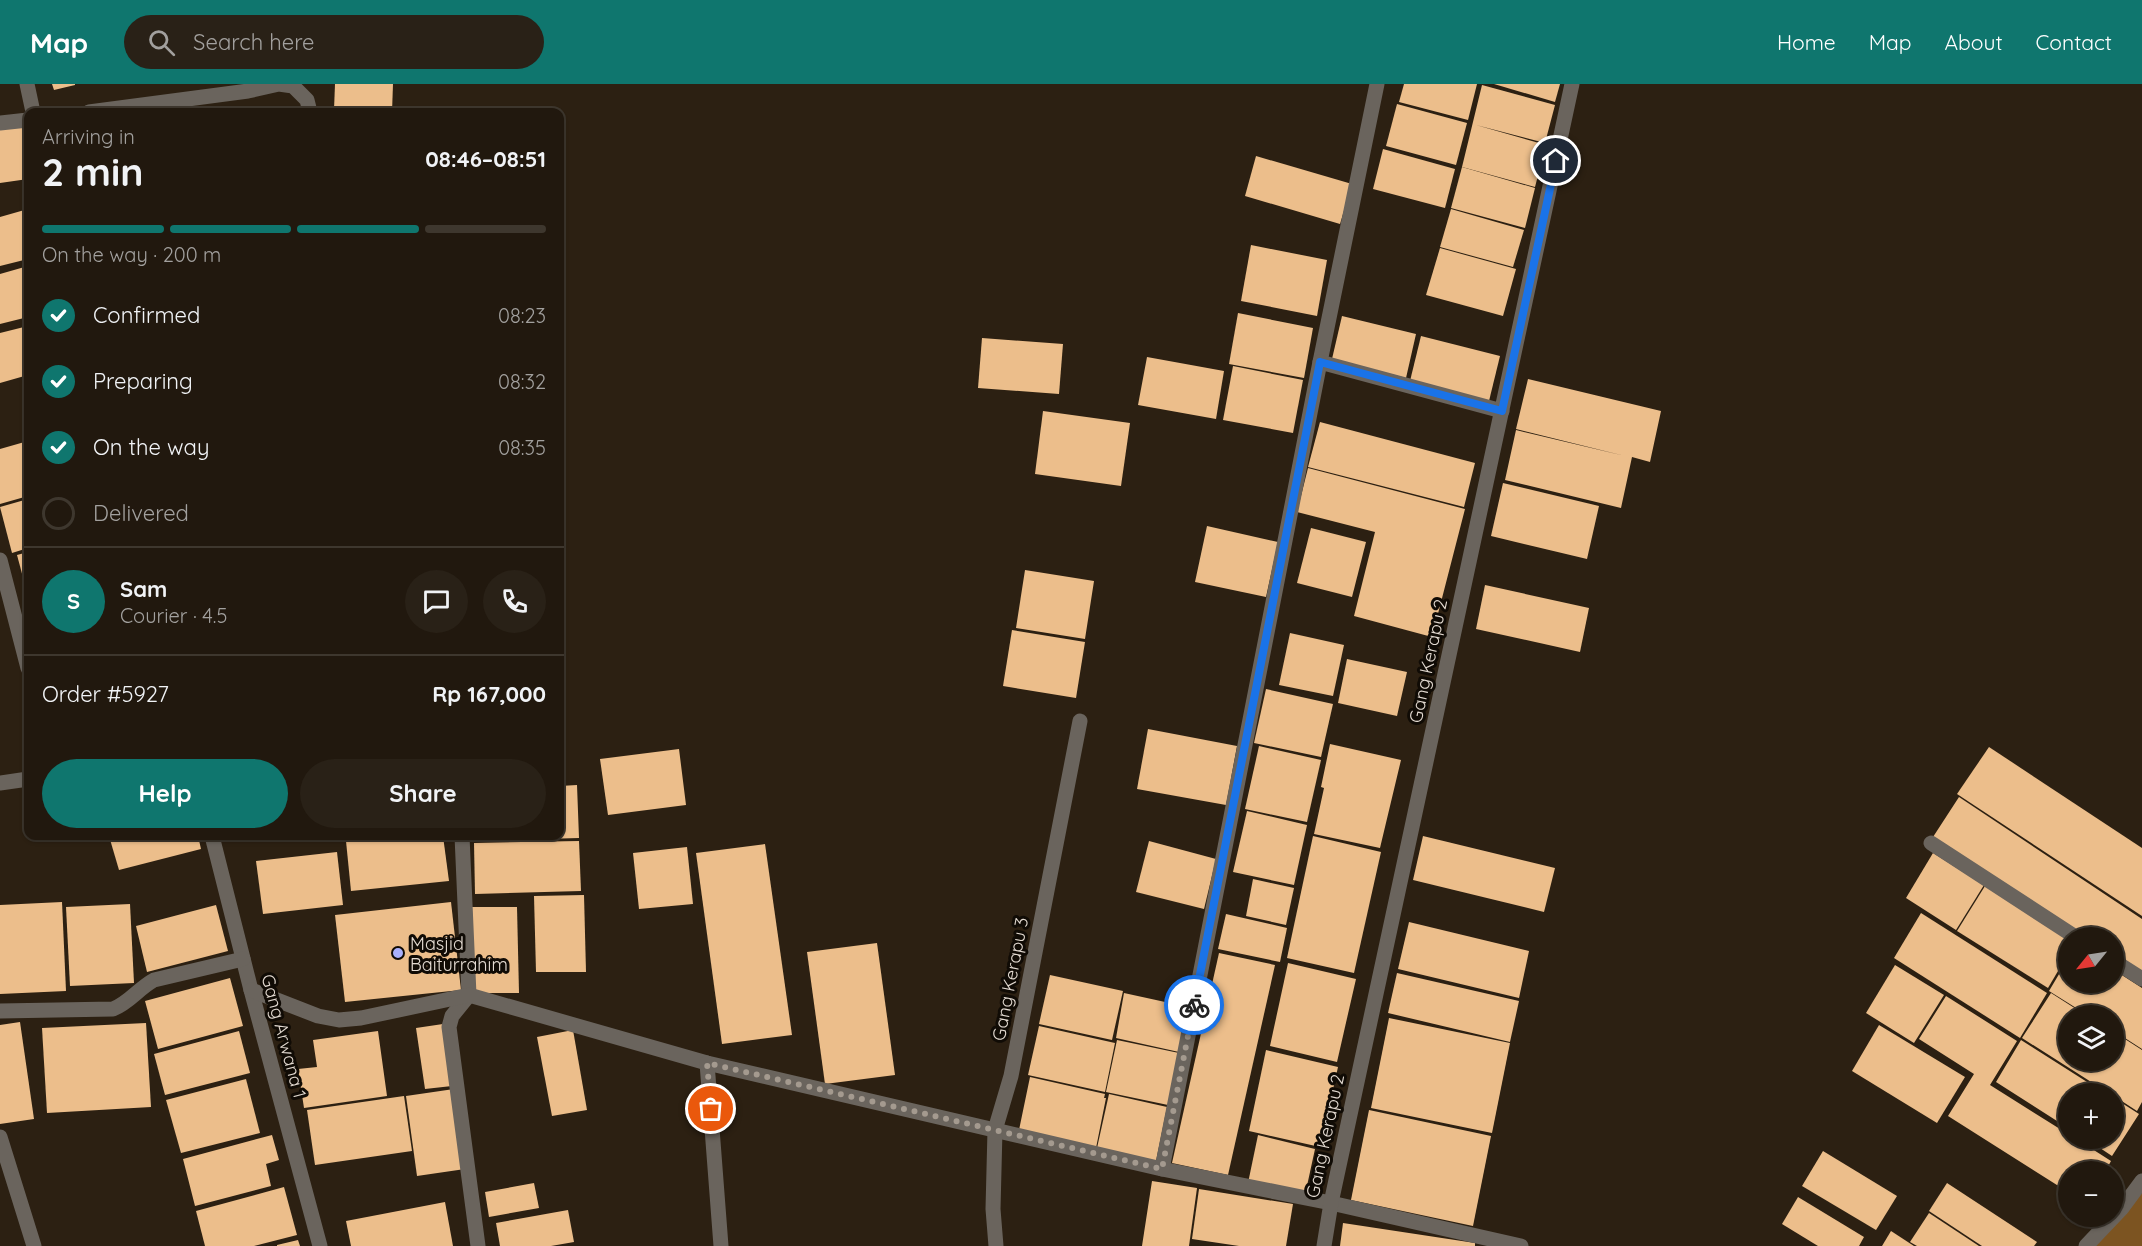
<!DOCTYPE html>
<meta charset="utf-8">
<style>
:root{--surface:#21180e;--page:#292117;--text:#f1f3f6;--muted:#a2a09e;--line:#3e372e;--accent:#0f766e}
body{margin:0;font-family:Quicksand,sans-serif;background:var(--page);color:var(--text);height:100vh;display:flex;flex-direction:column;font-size:22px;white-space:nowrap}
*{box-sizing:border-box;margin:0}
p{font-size:20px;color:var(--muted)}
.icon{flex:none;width:33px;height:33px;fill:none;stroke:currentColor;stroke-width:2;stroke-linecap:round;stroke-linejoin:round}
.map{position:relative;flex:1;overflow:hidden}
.details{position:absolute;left:24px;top:24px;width:540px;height:732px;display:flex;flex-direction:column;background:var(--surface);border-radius:12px;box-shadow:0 2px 4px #0004,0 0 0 2px var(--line)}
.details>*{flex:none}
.needle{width:39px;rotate:240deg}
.fabs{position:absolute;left:2058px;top:843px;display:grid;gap:12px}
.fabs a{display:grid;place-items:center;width:66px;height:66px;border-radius:50%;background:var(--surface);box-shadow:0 2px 4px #0004,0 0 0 2px var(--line);font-size:30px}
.pin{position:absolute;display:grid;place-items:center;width:51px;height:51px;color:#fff;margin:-26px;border:3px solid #fff;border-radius:50%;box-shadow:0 2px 6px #0007}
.courier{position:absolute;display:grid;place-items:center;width:60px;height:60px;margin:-30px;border:4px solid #1a73e8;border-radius:50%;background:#fff;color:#222;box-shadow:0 2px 8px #0007}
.summary em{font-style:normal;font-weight:700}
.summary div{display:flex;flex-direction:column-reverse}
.summary{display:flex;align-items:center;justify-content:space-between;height:102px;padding:0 18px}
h1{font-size:39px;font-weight:700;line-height:45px}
.bar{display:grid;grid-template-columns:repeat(4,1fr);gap:9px 6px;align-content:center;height:72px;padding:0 18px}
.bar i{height:8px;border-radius:4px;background:var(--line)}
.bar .active{background:var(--accent)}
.bar p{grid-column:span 4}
.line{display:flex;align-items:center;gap:15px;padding:0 18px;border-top:2px solid var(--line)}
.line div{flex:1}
.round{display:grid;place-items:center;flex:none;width:63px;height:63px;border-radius:32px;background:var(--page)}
ol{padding:0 18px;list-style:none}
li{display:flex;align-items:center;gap:18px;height:66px}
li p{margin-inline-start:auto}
li .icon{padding:6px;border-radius:50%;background:var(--accent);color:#fff;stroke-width:4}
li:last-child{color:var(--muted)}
li i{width:33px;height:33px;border:3px solid var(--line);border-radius:50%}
.button{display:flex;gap:12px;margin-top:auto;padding:12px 18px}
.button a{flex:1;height:69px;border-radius:36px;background:var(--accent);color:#fff;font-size:24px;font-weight:700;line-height:69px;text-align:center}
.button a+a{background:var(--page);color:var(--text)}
header{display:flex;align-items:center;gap:36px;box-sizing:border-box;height:84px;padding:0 30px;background:var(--accent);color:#fff}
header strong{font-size:28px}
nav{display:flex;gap:33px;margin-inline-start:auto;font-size:21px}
.search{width:420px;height:54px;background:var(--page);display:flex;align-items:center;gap:15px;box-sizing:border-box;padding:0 21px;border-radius:33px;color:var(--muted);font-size:22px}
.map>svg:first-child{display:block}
</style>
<header>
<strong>Map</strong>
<div class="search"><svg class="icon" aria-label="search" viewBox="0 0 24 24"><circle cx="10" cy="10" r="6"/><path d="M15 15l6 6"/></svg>Search here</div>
<nav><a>Home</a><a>Map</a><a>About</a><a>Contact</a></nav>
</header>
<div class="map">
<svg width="2142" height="1162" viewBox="0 0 2142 1162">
<rect width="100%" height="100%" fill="#2c2012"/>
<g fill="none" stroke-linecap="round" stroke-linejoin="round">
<polyline stroke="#7c5421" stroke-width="66" points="2128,1162 2142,1143"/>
</g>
<g fill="#ecbe8b">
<polygon points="52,0 75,0 75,1 54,6"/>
<polygon points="335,0 393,0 392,28 334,26"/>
<polygon points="1404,0 1477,0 1468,36 1399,18"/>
<polygon points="1494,0 1560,0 1555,18"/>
<polygon points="1482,1 1555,21 1545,59 1476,41 1546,61 1535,103 1462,83"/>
<polygon points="1397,20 1467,39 1456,81 1386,62"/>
<polygon points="24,38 28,69 28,95 0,99 0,42"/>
<polygon points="1383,65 1455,85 1445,124 1373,105"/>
<polygon points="1256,72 1352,100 1340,140 1245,112"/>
<polygon points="1462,83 1535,104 1525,144 1451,124"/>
<polygon points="28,125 28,175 0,182 0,133"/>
<polygon points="1451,125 1524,146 1513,183 1440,163"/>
<polygon points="1251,161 1327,176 1317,232 1241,217"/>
<polygon points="1440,164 1516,185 1503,232 1426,211"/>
<polygon points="28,182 28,233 0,240 0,190"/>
<polygon points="1238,229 1313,244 1304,294 1229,280"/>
<polygon points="1342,232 1416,250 1406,294 1332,275"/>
<polygon points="28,242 28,291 0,299 0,249"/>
<polygon points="1421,252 1500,272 1489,317 1410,297"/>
<polygon points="982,254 1063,260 1059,310 978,304"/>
<polygon points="1147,273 1224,287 1216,335 1138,321"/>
<polygon points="1233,282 1303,296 1293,349 1223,336"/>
<polygon points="1528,295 1661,327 1650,378 1632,373 1621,424 1505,396 1516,346 1625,372 1516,345"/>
<polygon points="1043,327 1130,339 1121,402 1035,390"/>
<polygon points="1320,338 1475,379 1464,423 1308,383"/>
<polygon points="28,357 28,412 0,420 0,365"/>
<polygon points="1308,384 1465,425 1432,553 1354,532 1375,448 1297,428"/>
<polygon points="1503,399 1599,422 1587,475 1491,452"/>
<polygon points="28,415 28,464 12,469 0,423"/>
<polygon points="1207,442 1278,458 1266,513 1195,498"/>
<polygon points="1311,444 1366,458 1352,513 1297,499"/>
<polygon points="28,468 28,512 17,471"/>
<polygon points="1025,486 1094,497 1085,555 1016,544"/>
<polygon points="1485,501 1589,524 1580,568 1476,545"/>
<polygon points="1012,546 1085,558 1076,614 1003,602"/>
<polygon points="1290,549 1344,561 1333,612 1279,601"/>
<polygon points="1347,575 1407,588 1397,632 1338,619"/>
<polygon points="1266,605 1333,620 1321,673 1254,659"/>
<polygon points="1148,645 1237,662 1226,721 1137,705"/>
<polygon points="560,650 562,650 564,697 560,697"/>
<polygon points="1330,660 1401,676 1380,764 1314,750 1324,704 1321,703"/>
<polygon points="1259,662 1321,676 1307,738 1245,725"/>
<polygon points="1989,663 2142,764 2142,832 1957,710"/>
<polygon points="679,665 686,721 608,731 600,675"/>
<polygon points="577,701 579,754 473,757 473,752 560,752 560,702"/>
<polygon points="1959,713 2142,835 2142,891 2114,872 2114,854 2086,854 1933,753"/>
<polygon points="1247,727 1307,741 1294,801 1233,788"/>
<polygon points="109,752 198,752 201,765 119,786"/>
<polygon points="399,752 443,752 449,797 351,807 346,757"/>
<polygon points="1313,752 1381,768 1354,889 1287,874"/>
<polygon points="1423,752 1555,784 1544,828 1413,796"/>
<polygon points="579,757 581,807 475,810 474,759"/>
<polygon points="1149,757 1216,775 1204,825 1136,808"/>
<polygon points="765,760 792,951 722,960 696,769"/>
<polygon points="687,763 693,820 639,825 633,769"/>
<polygon points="337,768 343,821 263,830 256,777"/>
<polygon points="1933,769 1984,801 1956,846 1906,814"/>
<polygon points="1253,795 1294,804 1286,841 1246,832"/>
<polygon points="1985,802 2068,855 2068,870 2048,904 1957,847"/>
<polygon points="584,811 586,888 536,888 534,812"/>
<polygon points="62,818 66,907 0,910 0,821"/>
<polygon points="451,818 461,906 345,918 335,831"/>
<polygon points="130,820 134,899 70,902 66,823"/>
<polygon points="216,821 228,867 147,888 136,842"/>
<polygon points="472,823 517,823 519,909 474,909"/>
<polygon points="1921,829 2047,909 2020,954 1894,874"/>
<polygon points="1226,830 1287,844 1280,878 1218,865"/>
<polygon points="1409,838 1529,867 1519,914 1398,885"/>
<polygon points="877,859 895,991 825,1000 807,868"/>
<polygon points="1219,869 1275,881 1228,1091 1172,1079"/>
<polygon points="2068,875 2068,898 2114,898 2114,886 2142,904 2142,965 2114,947 2114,932 2089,932 2049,907"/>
<polygon points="1288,879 1356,895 1337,978 1270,962"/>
<polygon points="1895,881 1944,911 1914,959 1866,929"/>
<polygon points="1397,889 1519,917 1510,958 1388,929"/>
<polygon points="1050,891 1123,907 1112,956 1039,940"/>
<polygon points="230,894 243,942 158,965 145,917"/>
<polygon points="1124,909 1188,923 1179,968 1116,954"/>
<polygon points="2051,909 2087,932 2068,932 2068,976 2114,976 2114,948 2142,966 2142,1018 2137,1027 2114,1012 2114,1010 2110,1010 2022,954"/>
<polygon points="1946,912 2017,957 1990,1001 2068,1050 2068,1054 2075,1054 2111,1077 2105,1088 2068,1088 2068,1108 1948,1032 1974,990 1919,955"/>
<polygon points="1389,934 1510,959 1492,1049 1371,1024"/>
<polygon points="20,938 34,1035 0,1040 0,941"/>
<polygon points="146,939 151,1023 47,1029 42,944"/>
<polygon points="443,940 452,1002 425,1005 416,944"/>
<polygon points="1879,941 1965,993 1937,1039 1852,987"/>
<polygon points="1039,942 1115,959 1105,1008 1028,991"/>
<polygon points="573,946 587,1026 552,1032 537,953"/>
<polygon points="239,947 250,989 165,1011 154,970"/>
<polygon points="378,947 387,1012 304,1024 298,985 317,983 313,956"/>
<polygon points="1117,956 1179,969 1168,1021 1106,1008"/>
<polygon points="2021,956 2106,1010 2068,1010 2068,1044 1996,998"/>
<polygon points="1266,966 1338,983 1320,1063 1249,1047"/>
<polygon points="1030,993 1105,1010 1104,1014 1106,1014 1096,1064 1019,1046"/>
<polygon points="246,995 260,1049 181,1069 166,1016"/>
<polygon points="454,1005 465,1085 417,1092 406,1012"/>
<polygon points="1109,1010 1167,1023 1156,1077 1097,1064"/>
<polygon points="404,1012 412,1067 315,1081 307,1026"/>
<polygon points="2114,1014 2139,1030 2112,1072 2085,1054 2114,1054"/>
<polygon points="1369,1026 1491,1052 1473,1142 1351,1116"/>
<polygon points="272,1051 279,1076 266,1080 271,1102 195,1122 183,1075"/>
<polygon points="1258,1051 1315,1065 1305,1111 1248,1099"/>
<polygon points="1823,1067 1897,1112 1876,1146 1802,1102"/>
<polygon points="1152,1097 1197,1104 1189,1162 1142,1162"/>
<polygon points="534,1099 539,1124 489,1133 485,1108"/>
<polygon points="1947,1099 2037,1158 2034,1162 1982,1162 1929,1127"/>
<polygon points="284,1103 297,1151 254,1162 205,1162 196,1127"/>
<polygon points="1199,1105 1293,1120 1286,1162 1239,1162 1192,1155"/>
<polygon points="1798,1113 1864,1153 1859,1162 1818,1162 1782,1140"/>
<polygon points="445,1118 453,1162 351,1162 346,1137"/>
<polygon points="568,1126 574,1158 551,1162 500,1162 496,1139"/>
<polygon points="1929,1129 1979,1162 1917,1162 1910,1158"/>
<polygon points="1343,1139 1475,1159 1475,1162 1340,1162"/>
<polygon points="1891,1147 1914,1162 1882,1162"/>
<polygon points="298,1156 300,1162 277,1162 277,1161"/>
</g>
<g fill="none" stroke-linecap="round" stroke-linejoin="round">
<polyline stroke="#6a645d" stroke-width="15" points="0,1053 34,1162"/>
<g stroke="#6a645d" stroke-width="15">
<polyline points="27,0 33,28"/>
<polyline points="1377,0 1320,278 1502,327"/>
<polyline points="89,28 248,7 279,0 293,2 307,16 310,28"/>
<polyline points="0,39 28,36"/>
<polyline points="0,476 28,584"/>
<polyline points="0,699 28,695"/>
<polyline points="212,752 251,906 320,1162"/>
<polyline points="462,752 469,911 452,932 449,943 478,1162"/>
<polyline points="1931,759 2077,854"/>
<polyline points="2114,877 2142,895"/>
<polyline points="251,906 318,932 339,936 361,934 469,911 707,979 1162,1085 1331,1119 1521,1162"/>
<path d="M0,927L113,925C129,919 139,904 154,896L243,875"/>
<polyline points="707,979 721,1162"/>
<polyline points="1162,1085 1320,278"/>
<polyline points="996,1162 993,1125 995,1046 1011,992 1080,637"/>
<polyline points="1324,1162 1331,1119 1572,0"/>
<polyline points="2086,1162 2122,1124 2142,1097"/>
</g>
</g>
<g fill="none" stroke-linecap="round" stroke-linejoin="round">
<polyline stroke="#a49a8f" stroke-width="6" stroke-dasharray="0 10.8" points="711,1025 707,979 1162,1085 1194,921"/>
<polyline stroke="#1a73e8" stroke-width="8" points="1194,921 1320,278 1502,327 1556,77"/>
</g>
<circle fill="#a9b0fc" stroke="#100b05" stroke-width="2" cx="398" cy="869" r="6"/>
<g text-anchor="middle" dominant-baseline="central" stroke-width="6" stroke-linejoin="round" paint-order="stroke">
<g font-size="18" fill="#e4dbd2" stroke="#100b05">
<text transform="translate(1428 577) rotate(-78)">Gang Kerapu 2</text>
<text transform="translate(1010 895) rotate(-79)">Gang Kerapu 3</text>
<text transform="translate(284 952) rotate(75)">Gang Arwana 1</text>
<text transform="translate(1325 1052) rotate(-78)">Gang Kerapu 2</text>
</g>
<g font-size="18" fill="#e4dbd2" stroke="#100b05" text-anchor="start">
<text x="410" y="859">Masjid<tspan x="410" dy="21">Baiturrahim</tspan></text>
</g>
</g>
</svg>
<div class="fabs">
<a><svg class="needle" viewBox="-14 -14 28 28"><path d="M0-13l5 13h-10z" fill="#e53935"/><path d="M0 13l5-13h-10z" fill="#a2a09e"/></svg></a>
<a><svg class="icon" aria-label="layers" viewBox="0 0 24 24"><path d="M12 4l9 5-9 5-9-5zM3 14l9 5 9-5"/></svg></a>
<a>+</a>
<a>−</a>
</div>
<div class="pin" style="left:711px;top:1025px;background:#ea580c"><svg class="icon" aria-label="bag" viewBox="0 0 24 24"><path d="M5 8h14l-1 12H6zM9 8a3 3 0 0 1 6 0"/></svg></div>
<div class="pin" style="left:1556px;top:77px;background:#1f2937"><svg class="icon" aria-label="home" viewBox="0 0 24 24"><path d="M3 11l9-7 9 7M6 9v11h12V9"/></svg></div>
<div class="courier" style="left:1194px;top:921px"><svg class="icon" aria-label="bike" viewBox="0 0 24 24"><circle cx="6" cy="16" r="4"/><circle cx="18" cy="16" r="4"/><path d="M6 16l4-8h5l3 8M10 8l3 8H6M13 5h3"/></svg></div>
<section class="details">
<div class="summary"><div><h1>2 min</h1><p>Arriving in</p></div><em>08:46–08:51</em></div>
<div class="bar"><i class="active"></i><i class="active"></i><i class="active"></i><i></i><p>On the way · 200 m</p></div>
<ol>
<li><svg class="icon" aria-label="check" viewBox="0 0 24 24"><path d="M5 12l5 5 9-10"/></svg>Confirmed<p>08:23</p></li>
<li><svg class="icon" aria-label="check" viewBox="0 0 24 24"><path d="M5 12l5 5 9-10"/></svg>Preparing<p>08:32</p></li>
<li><svg class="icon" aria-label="check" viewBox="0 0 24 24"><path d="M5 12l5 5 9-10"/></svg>On the way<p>08:35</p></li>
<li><i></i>Delivered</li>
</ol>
<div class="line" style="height:108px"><b class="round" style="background:var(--accent);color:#fff">S</b><div><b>Sam</b><p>Courier · 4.5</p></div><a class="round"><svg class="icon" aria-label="chat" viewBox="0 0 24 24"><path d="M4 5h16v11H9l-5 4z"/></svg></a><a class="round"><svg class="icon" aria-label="phone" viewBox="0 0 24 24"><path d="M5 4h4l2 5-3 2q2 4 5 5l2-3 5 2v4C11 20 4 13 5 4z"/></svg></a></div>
<div class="line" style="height:78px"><div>Order #5927</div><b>Rp 167,000</b></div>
<div class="button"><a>Help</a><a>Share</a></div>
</section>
</div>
